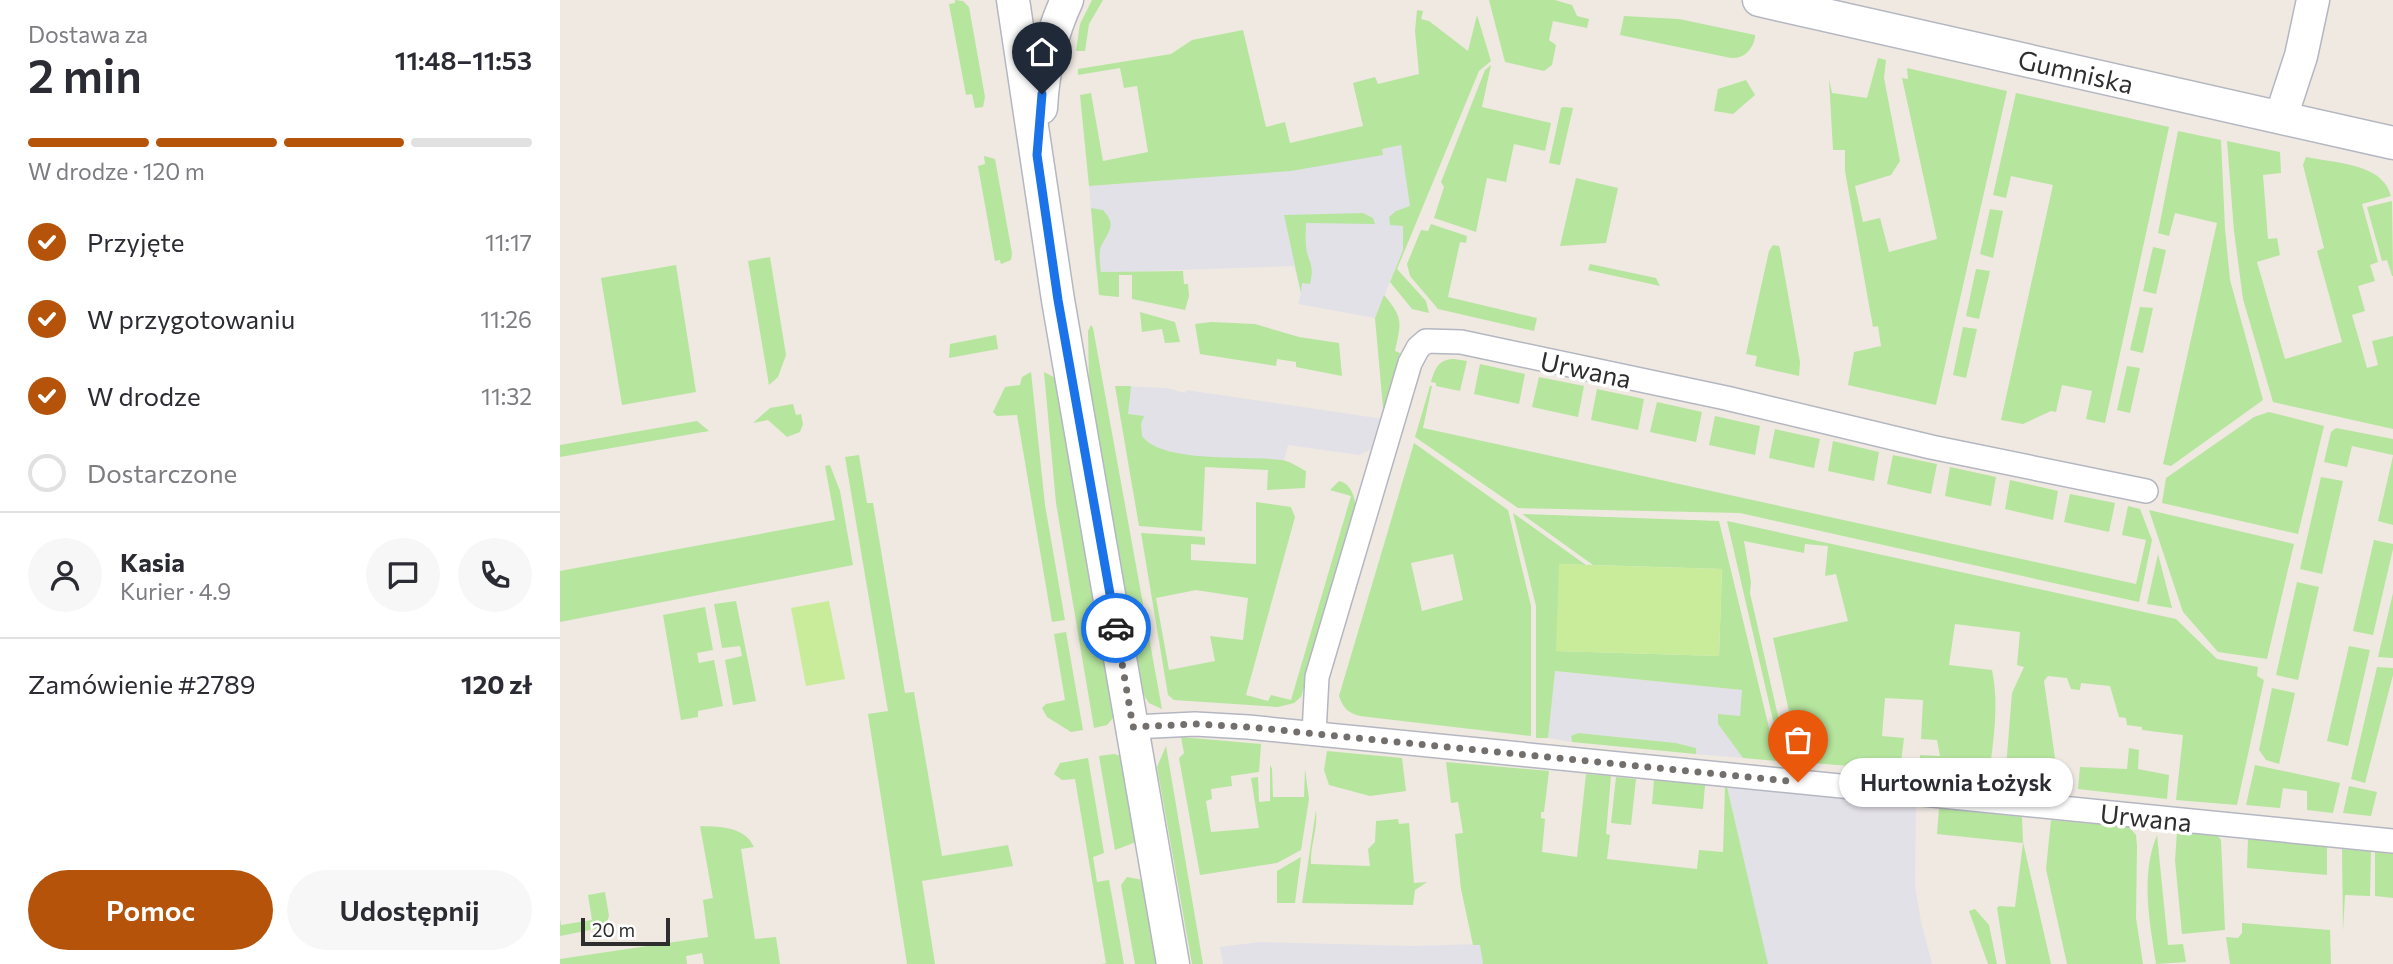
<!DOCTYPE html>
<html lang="pl">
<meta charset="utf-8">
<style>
:root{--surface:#fff;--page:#f7f7f7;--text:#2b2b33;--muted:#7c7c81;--line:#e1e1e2;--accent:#b45309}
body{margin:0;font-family:Commissioner,sans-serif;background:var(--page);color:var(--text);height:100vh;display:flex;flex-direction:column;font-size:26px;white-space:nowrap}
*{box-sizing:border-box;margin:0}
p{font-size:23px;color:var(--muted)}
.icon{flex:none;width:38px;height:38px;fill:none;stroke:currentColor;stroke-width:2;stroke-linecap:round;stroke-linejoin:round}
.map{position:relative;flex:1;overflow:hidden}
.sheet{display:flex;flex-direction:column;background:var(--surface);width:560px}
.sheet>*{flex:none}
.scale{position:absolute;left:21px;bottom:18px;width:89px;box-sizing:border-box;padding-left:7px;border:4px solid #2e2e2e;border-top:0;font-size:19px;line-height:24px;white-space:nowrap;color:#2e2e2e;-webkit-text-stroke:5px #fff;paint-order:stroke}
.pin{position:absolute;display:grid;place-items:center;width:60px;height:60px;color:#fff;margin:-72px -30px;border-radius:50% 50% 50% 0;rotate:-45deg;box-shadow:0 0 7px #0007}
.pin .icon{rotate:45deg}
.courier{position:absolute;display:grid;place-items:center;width:70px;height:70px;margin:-35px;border:5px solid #1a73e8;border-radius:50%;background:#fff;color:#222;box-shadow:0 2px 9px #0007}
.bubble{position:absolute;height:49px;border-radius:24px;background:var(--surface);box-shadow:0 2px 5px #0004;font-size:23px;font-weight:600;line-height:49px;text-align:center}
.summary em{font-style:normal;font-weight:600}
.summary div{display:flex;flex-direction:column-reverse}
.summary{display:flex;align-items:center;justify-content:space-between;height:119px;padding:0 28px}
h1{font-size:46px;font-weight:600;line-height:52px}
.bar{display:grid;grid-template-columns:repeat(4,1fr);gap:10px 7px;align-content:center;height:84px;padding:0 28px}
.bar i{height:9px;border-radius:5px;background:var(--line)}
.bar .on{background:var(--accent)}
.bar p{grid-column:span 4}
.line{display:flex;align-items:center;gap:18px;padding:0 28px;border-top:2px solid var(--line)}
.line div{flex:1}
.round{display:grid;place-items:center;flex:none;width:74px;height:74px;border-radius:37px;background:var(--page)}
ol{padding:0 28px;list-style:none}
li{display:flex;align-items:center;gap:21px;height:77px}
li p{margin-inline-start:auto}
li .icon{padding:7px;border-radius:50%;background:var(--accent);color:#fff;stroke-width:4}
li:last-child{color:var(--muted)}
li i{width:38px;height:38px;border:4px solid var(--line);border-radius:50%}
.cta{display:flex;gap:14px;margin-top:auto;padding:14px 28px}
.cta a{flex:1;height:80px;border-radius:42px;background:var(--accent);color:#fff;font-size:28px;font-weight:600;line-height:80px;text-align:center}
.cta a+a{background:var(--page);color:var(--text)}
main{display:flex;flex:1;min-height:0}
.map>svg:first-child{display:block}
</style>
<main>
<section class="sheet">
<div class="summary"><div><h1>2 min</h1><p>Dostawa za</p></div><em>11:48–11:53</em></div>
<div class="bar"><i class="on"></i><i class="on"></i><i class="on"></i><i></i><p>W drodze · 120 m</p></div>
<ol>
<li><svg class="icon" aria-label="check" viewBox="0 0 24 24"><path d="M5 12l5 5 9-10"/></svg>Przyjęte<p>11:17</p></li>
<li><svg class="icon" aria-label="check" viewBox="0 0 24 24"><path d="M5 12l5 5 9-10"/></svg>W przygotowaniu<p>11:26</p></li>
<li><svg class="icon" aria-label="check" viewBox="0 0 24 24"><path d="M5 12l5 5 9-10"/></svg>W drodze<p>11:32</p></li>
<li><i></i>Dostarczone</li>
</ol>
<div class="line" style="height:126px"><a class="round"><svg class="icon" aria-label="person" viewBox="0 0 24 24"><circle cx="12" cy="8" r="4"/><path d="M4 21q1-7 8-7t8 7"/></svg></a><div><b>Kasia</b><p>Kurier · 4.9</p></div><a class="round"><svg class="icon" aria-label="chat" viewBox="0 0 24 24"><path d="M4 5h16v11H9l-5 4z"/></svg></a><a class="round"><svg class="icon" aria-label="phone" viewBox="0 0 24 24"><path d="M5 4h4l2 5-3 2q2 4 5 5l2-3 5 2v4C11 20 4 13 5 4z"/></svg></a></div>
<div class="line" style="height:91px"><div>Zamówienie #2789</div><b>120 zł</b></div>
<div class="cta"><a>Pomoc</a><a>Udostępnij</a></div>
</section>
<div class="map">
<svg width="1833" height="964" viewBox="0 0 1833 964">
<rect width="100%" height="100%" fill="#efe9e1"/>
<g fill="#e3e1e8">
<polygon points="840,143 859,211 815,318 738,304 741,293 734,266 536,273 529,186 715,172"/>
<polygon points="556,386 607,388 625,393 626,390 824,419 817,443 812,449 799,455 728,445 723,465 569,456"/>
<polygon points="994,671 1183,690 1180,716 1158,724 1183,758 1136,754 1135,748 1116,743 1018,733 1011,739 1012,742 988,738"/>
<polygon points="1167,787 1356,806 1355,885 1361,922 1372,964 998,964 1207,963"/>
<polygon points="700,942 853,946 920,944 923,964 663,964 660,947"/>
</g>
<g fill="#b6e59e" fill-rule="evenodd">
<polygon points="395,0 403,1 409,7 425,97 423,107 415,108 412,94 406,95 389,4 395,3"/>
<polygon points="532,0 543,0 529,24 525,51 516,51 520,24"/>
<polygon points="929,0 995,0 1012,5 1017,16 1029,19 1027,28 993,21 989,40 996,45 992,65 984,71 945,62"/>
<polygon points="857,10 863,11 861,19 869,21 908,51 917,15 931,61 919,71 837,269 866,301 869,313 852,309 830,282 843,250 843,226 830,225 829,217 836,211 850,206 841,145 822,149 823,155 731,171 529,186 520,95 531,93 543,161 588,152 577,86 564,88 560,68 518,75 518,69 611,54 632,40 683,30 706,127 725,122 730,143 803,126 793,83 815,77 818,84 859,74 855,31"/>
<path d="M1064,16L1119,19L1195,35V38C1192,50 1184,59 1171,58L1060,35Z"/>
<polygon points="1318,58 1326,60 1324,78 1340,161 1331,175 1295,186 1303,222 1320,218 1329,252 1377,239 1342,78 1348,79 1347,68 1447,91 1376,405 1288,385 1294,352 1321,346 1318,326 1313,327 1285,171 1285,150 1273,150 1269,79 1272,93 1307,98"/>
<polygon points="931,65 922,107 991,123 985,151 954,144 946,182 927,178 916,232 874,218 884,187 881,182 925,70"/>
<polygon points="1186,80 1195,95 1173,114 1154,111 1158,89"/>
<polygon points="1456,93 1609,127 1545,423 1526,419 1532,391 1502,385 1496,412 1491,411 1463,424 1441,420 1493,185 1451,176 1446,198 1433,195"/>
<polygon points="1004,107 1013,108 1000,165 989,163 1001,108"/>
<polygon points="1618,131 1661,140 1665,229 1670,280 1703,400 1611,466 1603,464 1657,223 1615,213 1609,236 1598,233"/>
<path d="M1667,141L1720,152L1721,173L1703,175L1708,239L1717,238L1720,255L1697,262L1725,359L1782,342L1757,251L1764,248L1743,165L1746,157C1774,163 1823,163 1831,196L1802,204L1818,262L1810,265L1815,281L1798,286L1805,311L1792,315L1807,368L1818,365L1812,341L1833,336V429L1713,402L1683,299L1674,231Z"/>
<polygon points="424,156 435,159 452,253 451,260 441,264 440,260 435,261 418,166 425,164"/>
<polygon points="1016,178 1058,188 1046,243 1000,246"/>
<polygon points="1832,201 1833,276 1832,276 1827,260 1822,261 1807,207"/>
<path d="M531,208L543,210C556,224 550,230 542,244C538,251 540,264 541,272L623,271L624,284H628L629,296L625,310L572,299V275H559V297L539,295Z"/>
<polygon points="1430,209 1443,211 1433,258 1420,254"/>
<path d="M803,213L813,218L815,224L746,223C746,230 745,239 746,246C748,264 755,262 750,284L742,283L741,293L724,215Z"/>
<polygon points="871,224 907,236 906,243 900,242 888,297 977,318 974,331 878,309 850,276 847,264 861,230 868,231"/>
<polygon points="1213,245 1219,246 1220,249 1240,362 1239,376 1195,366 1197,356 1186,354 1209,251"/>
<polygon points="1593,247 1606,250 1596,294 1583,291"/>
<polygon points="210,257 226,355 218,377 209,385 188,261"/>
<polygon points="1030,264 1096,278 1100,286 1028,270"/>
<polygon points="116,265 136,392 62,405 41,278"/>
<polygon points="1416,269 1430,271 1419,319 1406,316"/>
<path d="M824,295C844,318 841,324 835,351L840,353L824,419L815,318Z"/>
<polygon points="1580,307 1593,308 1583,353 1570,350"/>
<polygon points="580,312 615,322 620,342 605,343 602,329 582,332"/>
<polygon points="651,322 695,324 739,337 779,343 782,376 736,367 736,362 717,359 716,366 640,354 635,324"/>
<polygon points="531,325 533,328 602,709 589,703 582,692 529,385 528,331"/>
<polygon points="1403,327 1417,329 1406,378 1393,375"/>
<polygon points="436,335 438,349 389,358 390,344"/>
<path d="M894,359L907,361L900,391L876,386V383L871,382C875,368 879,359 894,359Z"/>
<polygon points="920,364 965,374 959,404 914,394"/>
<polygon points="1567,366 1580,368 1570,413 1557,410"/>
<polygon points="471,372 485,505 505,620 492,622 457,415 437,416 433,412 445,387 460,385 462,377"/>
<polygon points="484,372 497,379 554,717 547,725 534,728 496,503"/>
<polygon points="979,377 1024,386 1018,417 972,407"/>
<path d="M571,386L568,414L584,416L581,424L582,436C603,464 688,455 721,460C730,461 738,467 746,471L745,488L707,490L708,470L645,467L642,531L579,526L555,386Z"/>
<polygon points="870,386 872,386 863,428 1576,584 1586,540 1562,535 1568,506 1580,509 1592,540 1579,602 1180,513 958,508 855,437"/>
<polygon points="1037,389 1084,399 1078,430 1031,420"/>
<polygon points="1097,402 1142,412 1136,442 1090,432"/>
<polygon points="233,404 236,415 241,414 243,424 240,432 227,437 208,420 193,423 210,408"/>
<polygon points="1709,412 1764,426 1738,534 1602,503 1606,478 1694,417"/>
<polygon points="1155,416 1200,426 1195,455 1149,445"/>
<polygon points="137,421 149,431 0,457 0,445"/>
<polygon points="1776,428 1833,439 1833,455 1792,446 1787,467 1764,462 1771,432"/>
<polygon points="1215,429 1260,439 1254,468 1209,458"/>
<polygon points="1273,441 1319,452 1314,481 1268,471"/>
<path d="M854,443L948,510L971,606V736L800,716C788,713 783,708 779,696ZM893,554L903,600L862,611L851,563Z"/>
<polygon points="299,455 307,503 313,503 345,693 354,692 382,856 448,845 453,866 362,881 375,964 347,964 308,714 328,711 285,457"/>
<polygon points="1333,455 1377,464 1371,494 1327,484"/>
<polygon points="1833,456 1833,525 1818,521"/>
<polygon points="270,465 280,491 293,565 0,622 0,571 275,520 265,466"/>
<polygon points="1390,467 1436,477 1431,506 1385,496"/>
<polygon points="1761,477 1783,481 1762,574 1740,569"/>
<polygon points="1450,480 1498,491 1493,520 1445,509"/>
<path d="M779,481C792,484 795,498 796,510L741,697L734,703L718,707L614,700L608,695L581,533L645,537V545L631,544V560L696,564V502L731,507L735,517L686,695L708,701L711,695L731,700L791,496L770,490ZM636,590L688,598L683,640L650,636L655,661L609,670L596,598Z"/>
<polygon points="1510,494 1555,503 1549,532 1504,522"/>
<polygon points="1589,510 1734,544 1707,659 1658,652 1623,612"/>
<polygon points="953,513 1026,565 1000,564 997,651 1159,656 1162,569 1033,565 962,514 1159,521 1217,761 1183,758 1158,724 1158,714 1180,716 1182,690 995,671 988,738 976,738 976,606"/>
<path d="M1167,521L1616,619L1657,659L1698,667L1697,676L1704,680L1677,805L1616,800L1623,735L1582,730V727L1567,725L1566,718L1559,717L1550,686L1521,683L1520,690L1511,689L1507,678L1488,676L1484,681L1499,786L1445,780L1452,693L1464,667L1457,665L1460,632L1395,624L1389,665L1432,670C1439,703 1434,735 1430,768L1425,769L1424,778L1360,772V755L1380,756L1377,740L1361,739L1363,700L1325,698L1322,736L1344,738L1340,770L1240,762L1213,638L1288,621L1276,574L1265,576L1268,546L1245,544L1244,553L1184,541L1191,582L1190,593L1226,751L1222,759Z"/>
<polygon points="1814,540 1833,544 1833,549 1813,635 1793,631"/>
<polygon points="1598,554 1612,608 1587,604"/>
<polygon points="1737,582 1759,587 1738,680 1716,675"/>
<polygon points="1833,593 1833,658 1818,657"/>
<polygon points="176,601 196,701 173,705 165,660 182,656 180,646 162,648 154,604"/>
<polygon points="145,607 153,650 137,653 139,663 154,660 163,706 138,711 138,717 121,720 103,615"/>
<polygon points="506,632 523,730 511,732 487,717 482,708 486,704 505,700 494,634"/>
<polygon points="1789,646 1810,650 1788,746 1767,741"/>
<polygon points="1817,667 1833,668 1833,675 1805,783 1791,779"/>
<polygon points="1712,688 1735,693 1719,764 1706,760 1699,750"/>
<polygon points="1018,733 1116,743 1136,748 1136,754 1012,742 1011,736"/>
<polygon points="621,737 701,744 699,772 671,776 672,786 651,789 652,799 646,801 651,832 699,828 691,778 698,777 699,802 710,801 710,765 712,769 713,797 744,797 745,769 749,799 741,850 717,863 640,875 619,758 624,753"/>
<polygon points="606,746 643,964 632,964 597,767"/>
<polygon points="1569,748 1579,750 1578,769 1609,775 1607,799 1518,789 1520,767 1567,769"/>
<polygon points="767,751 842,758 846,791 810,796 769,785 764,770"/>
<polygon points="554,754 561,756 576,842 555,850 539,756"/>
<polygon points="528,758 544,853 533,857 537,882 549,880 564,964 542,964 546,963 515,779 502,780 494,774 500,763"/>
<polygon points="886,762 989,771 984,812 981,812 981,818 985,819 982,852 1017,857 1026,774 1051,776 1046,834 1050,835 1047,859 1137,869 1139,850 1163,852 1165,787 1167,787 1208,964 923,964 920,945 913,945 901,889 895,834 903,833 898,802 891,803"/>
<polygon points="1695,765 1780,783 1773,813 1747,810 1747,791 1723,788 1720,808 1686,805"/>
<polygon points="1056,777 1076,779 1071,825 1051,823"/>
<polygon points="1094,780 1145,785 1143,809 1092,804"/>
<polygon points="1789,786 1817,792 1811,816 1783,813"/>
<polygon points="1379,808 1462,817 1463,842 1491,964 1446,964 1437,908 1439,906 1455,907 1463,843 1377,834"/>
<path d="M756,810C758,830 750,845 751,864L810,866L808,849L815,842L816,821L838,819L839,824L849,823L854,883L867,882L855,890L853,905L742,903Z"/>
<polygon points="1491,820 1569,827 1576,835 1577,846 1576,918 1583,964 1507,964 1486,869"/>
<path d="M140,826C161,827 184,826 194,847L181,849L195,939L216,937L220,964H144L142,953L126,956L127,964H0V959L148,937L143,900L153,898Z"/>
<polygon points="1617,832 1658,836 1661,840 1665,930 1622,934 1615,860"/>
<path d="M1597,835L1608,945L1623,944L1626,962L1596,964C1590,922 1580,876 1597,835Z"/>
<polygon points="1688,839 1767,847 1767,875 1687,868"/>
<polygon points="1782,849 1811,851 1810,896 1785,895 1783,931"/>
<polygon points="1815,852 1833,854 1833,898 1815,896"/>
<polygon points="741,857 735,903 717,903 717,871"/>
<polygon points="567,877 583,880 597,964 575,964 561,885"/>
<polygon points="45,892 49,916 45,927 0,936 0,918 1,925 32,920 28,895"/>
<polygon points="1415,909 1429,925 1437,964 1428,964 1409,911"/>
<polygon points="1682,923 1770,930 1771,964 1670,964 1666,937 1678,938 1682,933"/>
</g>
<g fill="#c9ec9a">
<polygon points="999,564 1162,569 1159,656 996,651"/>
<polygon points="269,601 285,679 246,686 231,608"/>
</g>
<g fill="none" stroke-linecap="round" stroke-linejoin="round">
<g stroke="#b4b7c1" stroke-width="26">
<g id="street">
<polyline points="573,727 635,724 688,727 1833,841"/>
<polyline points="754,733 757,677 850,363 858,348 866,341 901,342 1166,398 1371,447 1586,491"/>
</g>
</g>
<g stroke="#b4b7c1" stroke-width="35">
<g id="secondary">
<polyline points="453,0 498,300 613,964"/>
<polyline points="1199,0 1833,143"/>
<path d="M481,108C483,70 491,34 507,0"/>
<polyline points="1721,117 1741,56 1753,0"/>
</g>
</g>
<use href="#street" stroke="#fff" stroke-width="23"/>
<use href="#secondary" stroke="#fff" stroke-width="32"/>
</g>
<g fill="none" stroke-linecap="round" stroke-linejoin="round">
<polyline stroke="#726f6d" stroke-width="7" stroke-dasharray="0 12.6" points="556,628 573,727 635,724 688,727 1238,782"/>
<polyline stroke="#1a73e8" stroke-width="9" points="482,94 477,155 498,300 556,628"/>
</g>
<g text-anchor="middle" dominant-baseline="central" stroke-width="7" stroke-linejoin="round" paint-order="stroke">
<g font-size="26" fill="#2e2e2e" stroke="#fff">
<text transform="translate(1516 71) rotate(13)">Gumniska</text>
<text transform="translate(1026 369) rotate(12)">Urwana</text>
<text transform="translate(1586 817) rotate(6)">Urwana</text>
</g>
</g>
</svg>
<div class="scale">20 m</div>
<div class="pin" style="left:1238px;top:782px;background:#ea580c"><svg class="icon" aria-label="bag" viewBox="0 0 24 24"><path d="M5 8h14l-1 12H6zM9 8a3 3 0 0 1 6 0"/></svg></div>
<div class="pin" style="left:482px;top:94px;background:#1f2937"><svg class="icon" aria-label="home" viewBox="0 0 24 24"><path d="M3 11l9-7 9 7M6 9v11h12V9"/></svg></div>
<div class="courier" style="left:556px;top:628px"><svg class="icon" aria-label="car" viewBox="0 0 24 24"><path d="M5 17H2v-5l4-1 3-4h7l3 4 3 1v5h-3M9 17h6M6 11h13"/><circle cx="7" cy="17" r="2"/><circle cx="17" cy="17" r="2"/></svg></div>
<div class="bubble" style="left:1279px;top:758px;width:234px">Hurtownia Łożysk</div>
</div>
</main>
